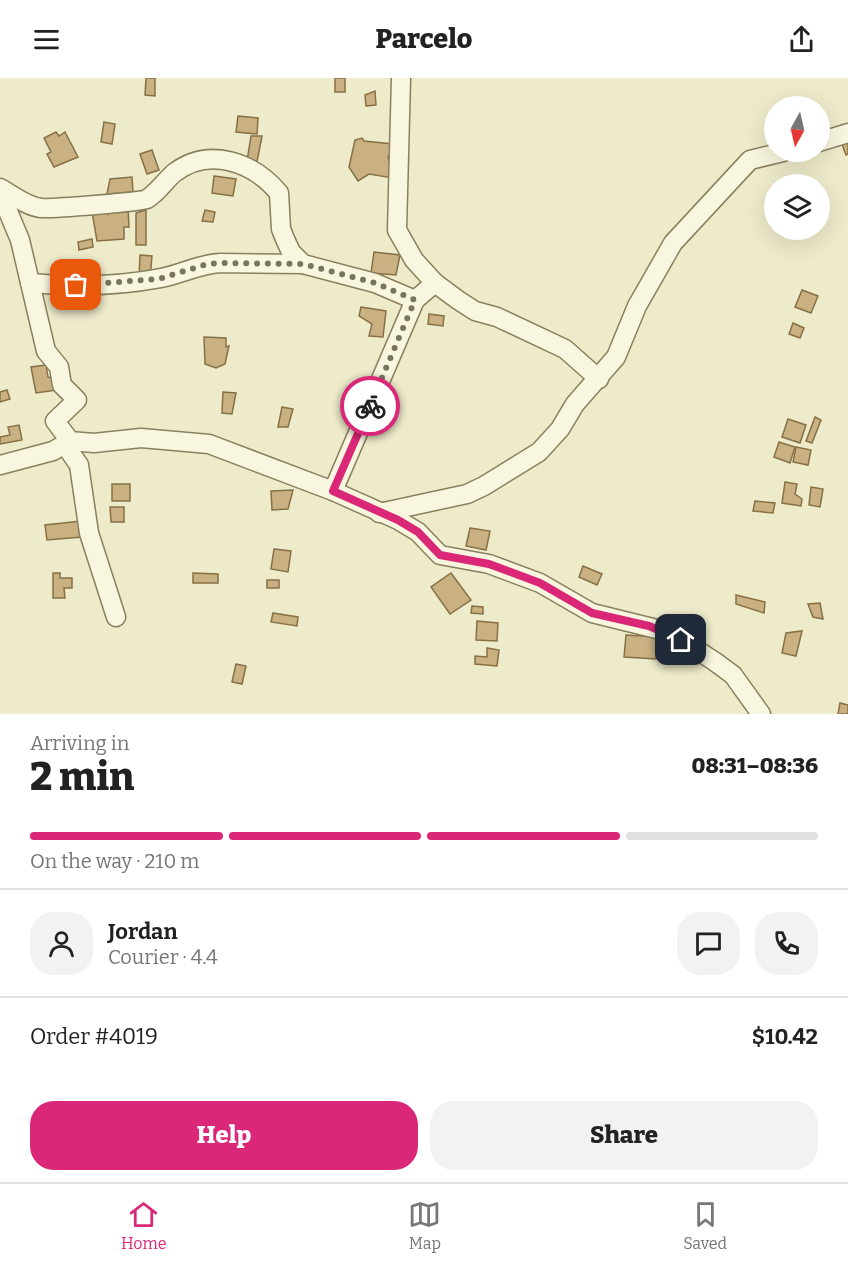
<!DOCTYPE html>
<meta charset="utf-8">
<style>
:root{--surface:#fff;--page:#f2f2f2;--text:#222;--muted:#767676;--line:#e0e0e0;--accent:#db2777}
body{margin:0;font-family:Bitter,serif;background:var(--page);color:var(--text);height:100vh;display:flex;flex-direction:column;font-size:22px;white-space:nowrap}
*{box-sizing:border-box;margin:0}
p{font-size:20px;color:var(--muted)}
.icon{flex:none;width:33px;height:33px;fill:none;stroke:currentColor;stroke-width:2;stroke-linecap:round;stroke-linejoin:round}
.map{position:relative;height:636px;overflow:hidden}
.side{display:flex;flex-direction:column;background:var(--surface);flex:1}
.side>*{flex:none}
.needle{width:39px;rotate:188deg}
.tools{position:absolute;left:764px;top:18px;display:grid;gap:12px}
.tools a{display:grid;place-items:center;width:66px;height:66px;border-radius:50%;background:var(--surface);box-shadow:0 6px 24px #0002;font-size:30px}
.pin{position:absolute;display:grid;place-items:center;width:51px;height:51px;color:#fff;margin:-26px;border-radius:12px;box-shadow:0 3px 9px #0006}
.courier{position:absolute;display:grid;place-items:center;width:60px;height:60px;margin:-30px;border:4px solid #db2777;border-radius:50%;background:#fff;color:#222;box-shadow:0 2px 8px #0007}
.head em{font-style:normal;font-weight:800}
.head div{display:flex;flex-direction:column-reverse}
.head{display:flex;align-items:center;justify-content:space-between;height:102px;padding:0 30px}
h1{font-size:39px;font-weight:800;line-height:45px}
.bar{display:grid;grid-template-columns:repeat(4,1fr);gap:9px 6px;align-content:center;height:72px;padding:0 30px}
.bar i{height:8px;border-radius:4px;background:var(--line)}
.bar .active{background:var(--accent)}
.bar p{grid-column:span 4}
.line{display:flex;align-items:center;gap:15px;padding:0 30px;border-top:2px solid var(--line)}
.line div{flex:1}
.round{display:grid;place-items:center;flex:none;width:63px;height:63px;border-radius:24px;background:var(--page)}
.primary-button{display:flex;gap:12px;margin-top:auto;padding:12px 30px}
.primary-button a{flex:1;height:69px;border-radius:24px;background:var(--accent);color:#fff;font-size:24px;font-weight:800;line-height:69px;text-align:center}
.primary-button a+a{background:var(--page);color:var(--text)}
header{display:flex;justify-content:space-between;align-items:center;height:78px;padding:0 30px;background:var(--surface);font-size:27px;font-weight:800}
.menu{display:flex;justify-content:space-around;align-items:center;height:84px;border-top:2px solid var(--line);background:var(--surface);font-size:16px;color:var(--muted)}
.menu a{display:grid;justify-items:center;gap:3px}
.menu .active{color:var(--accent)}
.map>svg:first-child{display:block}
</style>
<header><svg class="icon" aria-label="menu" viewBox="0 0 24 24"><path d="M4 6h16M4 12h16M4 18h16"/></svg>Parcelo<svg class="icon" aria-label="share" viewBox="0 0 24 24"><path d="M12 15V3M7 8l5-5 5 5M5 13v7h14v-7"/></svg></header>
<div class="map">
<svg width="848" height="636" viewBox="0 0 848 636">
<rect width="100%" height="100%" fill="#edebca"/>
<g fill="#c9b182" stroke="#877046" stroke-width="1.5">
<polygon points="146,0 155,0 155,18 145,17"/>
<rect x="335" y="0" width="10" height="14"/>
<polygon points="375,13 376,27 366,28 365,17"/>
<polygon points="238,38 258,40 257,56 236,54"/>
<polygon points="104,44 115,46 112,66 101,64"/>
<polygon points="56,54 59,58 65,54 78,79 54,89 47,76 51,74 44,60"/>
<polygon points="251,58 262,58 257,84 247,83"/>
<polygon points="848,58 848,76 846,77 840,61"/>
<polygon points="362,60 364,63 393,66 394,80 388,78 389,83 395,85 393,100 369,96 358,103 349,89 355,62"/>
<polygon points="152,72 159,92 147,96 140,76"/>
<polygon points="214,98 236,101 233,118 212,115"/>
<polygon points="132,99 133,114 107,116 110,101"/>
<polygon points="112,130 128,130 129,149 124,149 124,161 97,163 92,134 108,131 108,136"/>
<polygon points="146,132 146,167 136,167 136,135"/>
<polygon points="205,132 215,134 213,144 202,143"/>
<polygon points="92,161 93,169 79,172 78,164"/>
<polygon points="374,174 400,177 396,197 371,195"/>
<polygon points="140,177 152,178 150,201 139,200"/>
<polygon points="802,212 818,218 811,235 795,229"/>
<polygon points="361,229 386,233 383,259 369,258 372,246 359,238"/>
<polygon points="429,236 444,238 443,248 428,246"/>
<polygon points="793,245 804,250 800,260 789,256"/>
<polygon points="204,259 226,260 226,269 229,268 225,286 216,290 205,286"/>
<polygon points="46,287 48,299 58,302 56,312 36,315 31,289"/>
<polygon points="7,312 10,321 0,324 0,314"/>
<polygon points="223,314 236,315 232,336 222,335"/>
<polygon points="282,329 293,331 288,349 278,349"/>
<polygon points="815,339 821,342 812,365 806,363"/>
<polygon points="788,341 806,347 800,365 782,359"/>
<polygon points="19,347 22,362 0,366 0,359 10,357 8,349"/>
<polygon points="779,364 795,369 790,385 774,379"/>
<polygon points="796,369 811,372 808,387 793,384"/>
<polygon points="785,404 797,406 795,416 802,421 801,428 782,425"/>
<rect x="112" y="406" width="18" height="17"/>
<polygon points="811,409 823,411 820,429 809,427"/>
<polygon points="293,412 288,431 272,432 271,413"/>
<polygon points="755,423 775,425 773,435 753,433"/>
<polygon points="110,429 124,429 124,444 111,444"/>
<polygon points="81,443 82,459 47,462 45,447"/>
<polygon points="470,450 490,453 486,472 466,468"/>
<polygon points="274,471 291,473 288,494 271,491"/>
<polygon points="583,488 602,496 597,507 579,499"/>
<polygon points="53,495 60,495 60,500 72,500 72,510 64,510 65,520 53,520"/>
<polygon points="193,495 218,496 218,505 193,505"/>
<polygon points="451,495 471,522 450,536 431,509"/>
<rect x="267" y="502" width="12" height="8"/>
<polygon points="736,517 765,524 764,535 736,526"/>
<polygon points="820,525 823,541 813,539 808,526"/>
<polygon points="472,528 483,529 483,536 471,535"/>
<polygon points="273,535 298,539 297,548 271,544"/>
<polygon points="477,543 498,545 497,563 476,562"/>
<polygon points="802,553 796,578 782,575 786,555"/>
<polygon points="626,557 658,559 656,581 624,579"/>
<polygon points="487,570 499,572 497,588 475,586 475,578 487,579"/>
<polygon points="236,586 246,588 242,606 232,604"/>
<polygon points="840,625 848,627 848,636 838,636"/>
</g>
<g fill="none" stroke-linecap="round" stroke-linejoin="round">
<g stroke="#89805f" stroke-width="21">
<g id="minor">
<polyline points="401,0 397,152 414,182 435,205 458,222 475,233 497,239 565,271 599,301"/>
<polyline points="819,64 848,55"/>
<path d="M0,110C13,117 26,128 41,130C50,131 141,124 147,121C157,115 165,103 174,95C209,68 253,84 279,115L281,151L285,161L291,174L303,186L375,205L415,222"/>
<polyline points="0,114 20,162 46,273 59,289 62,307 77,322 55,343 70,363 94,365 141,360 209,366 333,413 398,442 418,454 440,477 489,486 540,505 592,535 669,554 714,583 733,597 761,636"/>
<path d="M30,205C72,209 119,208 161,200C181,196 200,186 220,185L303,186"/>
<polyline points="65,367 79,387 89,455 116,539"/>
<polyline points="0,387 53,373 70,363"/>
<polyline points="333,413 415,222 435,205"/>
<polyline points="379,435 467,416 484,408 539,374 560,351 575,326 616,279 637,228 673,165 750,82 783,74"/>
</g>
</g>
<use href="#minor" stroke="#f8f6de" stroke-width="18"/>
</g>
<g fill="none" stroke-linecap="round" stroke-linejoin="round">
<polyline stroke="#79745d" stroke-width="6" stroke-dasharray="0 10.8" points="76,207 159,201 207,186 220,185 303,186 375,205 415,222 370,328"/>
<polyline stroke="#db2777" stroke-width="8" points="370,328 333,413 398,442 418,454 440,477 489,486 540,505 592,535 649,548 681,562"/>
</g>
</svg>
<div class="tools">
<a><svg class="needle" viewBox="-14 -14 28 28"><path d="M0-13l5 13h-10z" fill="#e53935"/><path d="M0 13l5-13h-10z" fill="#767676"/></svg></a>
<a><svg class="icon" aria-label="layers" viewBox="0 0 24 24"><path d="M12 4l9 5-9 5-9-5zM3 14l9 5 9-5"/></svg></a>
</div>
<div class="pin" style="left:76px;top:207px;background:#ea580c"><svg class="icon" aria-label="bag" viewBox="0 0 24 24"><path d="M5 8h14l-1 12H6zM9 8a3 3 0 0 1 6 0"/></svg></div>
<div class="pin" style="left:681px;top:562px;background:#1f2937"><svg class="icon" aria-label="home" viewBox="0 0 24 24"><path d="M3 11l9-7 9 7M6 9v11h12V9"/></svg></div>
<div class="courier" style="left:370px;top:328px"><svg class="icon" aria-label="bike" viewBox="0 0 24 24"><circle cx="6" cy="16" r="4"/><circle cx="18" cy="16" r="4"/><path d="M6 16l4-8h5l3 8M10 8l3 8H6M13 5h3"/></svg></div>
</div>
<section class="side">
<div class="head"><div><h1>2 min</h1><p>Arriving in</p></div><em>08:31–08:36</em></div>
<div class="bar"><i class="active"></i><i class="active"></i><i class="active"></i><i></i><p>On the way · 210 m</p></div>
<div class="line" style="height:108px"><a class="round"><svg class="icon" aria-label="person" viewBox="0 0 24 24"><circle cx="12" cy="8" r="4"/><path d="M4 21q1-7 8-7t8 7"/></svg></a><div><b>Jordan</b><p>Courier · 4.4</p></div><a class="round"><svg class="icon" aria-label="chat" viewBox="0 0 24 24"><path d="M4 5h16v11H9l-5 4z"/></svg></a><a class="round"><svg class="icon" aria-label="phone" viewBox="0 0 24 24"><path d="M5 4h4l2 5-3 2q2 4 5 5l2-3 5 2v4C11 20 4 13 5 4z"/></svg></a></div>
<div class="line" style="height:78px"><div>Order #4019</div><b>$10.42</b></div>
<div class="primary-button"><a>Help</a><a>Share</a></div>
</section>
<nav class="menu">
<a class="active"><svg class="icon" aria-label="home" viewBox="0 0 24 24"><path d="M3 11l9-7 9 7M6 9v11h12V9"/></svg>Home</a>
<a><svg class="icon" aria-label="map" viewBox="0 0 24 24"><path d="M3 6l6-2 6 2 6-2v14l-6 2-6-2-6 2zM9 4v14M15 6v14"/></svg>Map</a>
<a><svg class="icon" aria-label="saved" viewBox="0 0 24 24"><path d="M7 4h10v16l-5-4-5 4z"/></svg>Saved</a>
</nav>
